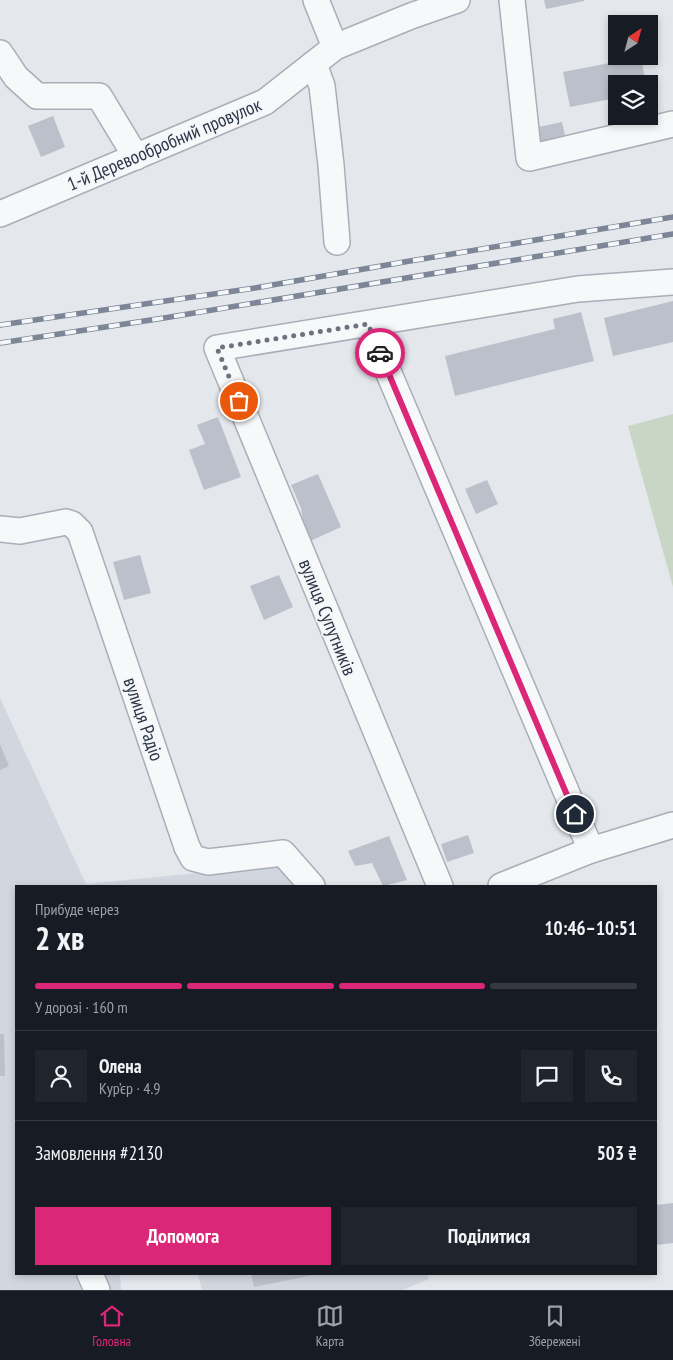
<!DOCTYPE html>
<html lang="uk">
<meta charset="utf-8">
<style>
:root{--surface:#171b24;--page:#20242c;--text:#f1f3f6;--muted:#9ea1a6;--line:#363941;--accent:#db2777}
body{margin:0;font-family:"PT Sans Narrow",sans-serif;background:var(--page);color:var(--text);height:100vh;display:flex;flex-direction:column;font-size:19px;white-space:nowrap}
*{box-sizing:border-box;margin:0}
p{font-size:16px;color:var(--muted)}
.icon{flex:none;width:28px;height:28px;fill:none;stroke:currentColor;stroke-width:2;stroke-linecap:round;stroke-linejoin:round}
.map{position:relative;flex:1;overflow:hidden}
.panel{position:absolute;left:15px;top:885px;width:642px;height:390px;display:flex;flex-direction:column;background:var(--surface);border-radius:0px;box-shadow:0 2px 8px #0003}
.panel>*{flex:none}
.needle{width:32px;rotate:36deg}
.buttons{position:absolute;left:608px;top:15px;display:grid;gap:10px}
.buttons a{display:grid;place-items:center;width:50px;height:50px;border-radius:0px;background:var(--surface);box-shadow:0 2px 8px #0003;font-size:25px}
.pin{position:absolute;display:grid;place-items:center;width:42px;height:42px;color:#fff;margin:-21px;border:2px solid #fff;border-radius:50%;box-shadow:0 1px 5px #0007}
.courier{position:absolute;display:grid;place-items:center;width:50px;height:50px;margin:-25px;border:4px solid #db2777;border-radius:50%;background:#fff;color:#222;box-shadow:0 1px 6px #0007}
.head em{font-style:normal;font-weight:700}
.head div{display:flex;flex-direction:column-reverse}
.head{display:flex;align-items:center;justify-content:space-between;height:85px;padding:0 20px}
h1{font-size:32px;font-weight:700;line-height:38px}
.bar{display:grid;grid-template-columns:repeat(4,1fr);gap:8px 5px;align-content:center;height:60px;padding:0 20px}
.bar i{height:6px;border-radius:4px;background:var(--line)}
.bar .active{background:var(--accent)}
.bar p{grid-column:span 4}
.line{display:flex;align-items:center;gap:12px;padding:0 20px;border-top:1px solid var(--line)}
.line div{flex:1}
.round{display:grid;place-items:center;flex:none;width:52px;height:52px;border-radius:0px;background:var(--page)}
.primary-button{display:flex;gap:10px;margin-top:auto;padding:10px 20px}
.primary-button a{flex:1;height:58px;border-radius:0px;background:var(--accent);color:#fff;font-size:20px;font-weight:700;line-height:58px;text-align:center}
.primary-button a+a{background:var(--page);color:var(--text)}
.tabs{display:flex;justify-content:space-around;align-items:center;height:70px;border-top:1px solid var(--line);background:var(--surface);font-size:14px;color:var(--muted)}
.tabs a{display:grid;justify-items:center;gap:2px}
.tabs .active{color:var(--accent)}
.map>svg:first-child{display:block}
</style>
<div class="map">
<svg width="673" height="1290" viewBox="0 0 673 1290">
<rect width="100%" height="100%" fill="#e4e7ec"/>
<g fill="#d2d6de">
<polygon points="0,698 86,884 279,865 295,886 16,886 16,1274 120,1274 121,1290 0,1290"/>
<polygon points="198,1274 427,1274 429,1279 403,1290 202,1290"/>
</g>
<polygon fill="#c9d6c5" points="673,414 673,587 628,426"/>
<g fill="#bbc0ca">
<polygon points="544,0 584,0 584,1 546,9"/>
<polygon points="641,57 646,84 616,84 616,98 570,107 563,72"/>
<polygon points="53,116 65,147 41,157 28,126"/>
<polygon points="562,122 567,144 539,151 534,128"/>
<polygon points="673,301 673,342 613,356 604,318"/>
<polygon points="581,312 594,361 455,396 445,356 555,329 553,319"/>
<polygon points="218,417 241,477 204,490 189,450 205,444 197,425"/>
<polygon points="318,474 341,527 306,543 301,508 291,485"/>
<polygon points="487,480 498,504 476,514 465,489"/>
<polygon points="140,555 151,593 124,600 113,562"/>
<polygon points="279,575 293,607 264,620 250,586"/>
<polygon points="0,744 9,766 0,770"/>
<polygon points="468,835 474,853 447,862 441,844"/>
<polygon points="389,836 407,880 383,886 372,863 355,866 348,851"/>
<polygon points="0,1034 4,1034 5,1076 0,1076"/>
<polygon points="673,1203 673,1243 656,1245 656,1205"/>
<polygon points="251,1274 313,1274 313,1275 254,1287"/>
</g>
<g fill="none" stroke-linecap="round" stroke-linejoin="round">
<g stroke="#a9aeb7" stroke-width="28">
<g id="minor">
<polyline points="316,0 335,47"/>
<polyline points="512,0 529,158 673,124"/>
<polyline points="0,53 16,77 37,96 99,96 136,157"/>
<polyline points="314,64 322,86 331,165 337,242"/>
<polyline points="0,214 265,102 335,47 411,16 457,0"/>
<polyline points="368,324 591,850"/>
<polyline points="0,529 20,531 66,522 72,524 80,532 187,847 193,858 208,862 283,853 312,886"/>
<polyline points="440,886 217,348 578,289 673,282"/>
<polyline points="501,886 591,850 673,825"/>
<polyline points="90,1274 97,1290"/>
</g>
</g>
<use href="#minor" stroke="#f7f8fa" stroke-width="25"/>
<g stroke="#7d8696" stroke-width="5.5">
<g id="rail">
<polyline points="0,325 255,288 404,262 673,217"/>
<polyline points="0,343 164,318 673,234"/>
</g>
</g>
<use href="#rail" stroke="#f4f6f9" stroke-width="4" stroke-dasharray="11" stroke-linecap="butt"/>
</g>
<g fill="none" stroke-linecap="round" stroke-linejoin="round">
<polyline stroke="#6c737f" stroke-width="5" stroke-dasharray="0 9" points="239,401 217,348 368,324 380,353"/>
<polyline stroke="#db2777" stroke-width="6" points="380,353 575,814"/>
</g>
<g text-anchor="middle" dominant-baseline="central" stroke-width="4" stroke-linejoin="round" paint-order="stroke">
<g font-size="19" fill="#2b3445" stroke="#f4f6f9">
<text transform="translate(164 144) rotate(-23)">1-й Деревообробний провулок</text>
<text transform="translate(328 617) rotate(68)">вулиця Супутників</text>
<text transform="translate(144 719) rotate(71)">вулиця Радіо</text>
</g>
</g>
</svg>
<div class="buttons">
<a><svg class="needle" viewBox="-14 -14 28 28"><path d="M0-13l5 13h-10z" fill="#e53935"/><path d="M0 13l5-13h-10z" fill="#9ea1a6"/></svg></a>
<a><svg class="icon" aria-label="layers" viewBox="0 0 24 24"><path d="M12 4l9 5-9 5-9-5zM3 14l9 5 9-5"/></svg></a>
</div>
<div class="pin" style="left:239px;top:401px;background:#ea580c"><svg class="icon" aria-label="bag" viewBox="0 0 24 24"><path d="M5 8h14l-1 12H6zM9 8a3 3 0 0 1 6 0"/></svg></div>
<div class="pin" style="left:575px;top:814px;background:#1f2937"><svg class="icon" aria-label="home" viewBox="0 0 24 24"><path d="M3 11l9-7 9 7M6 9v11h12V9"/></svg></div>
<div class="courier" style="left:380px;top:353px"><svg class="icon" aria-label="car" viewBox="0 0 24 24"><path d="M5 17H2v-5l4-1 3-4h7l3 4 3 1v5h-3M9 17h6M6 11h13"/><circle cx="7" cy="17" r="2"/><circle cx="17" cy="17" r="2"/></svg></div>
<section class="panel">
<div class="head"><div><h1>2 хв</h1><p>Прибуде через</p></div><em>10:46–10:51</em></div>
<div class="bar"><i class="active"></i><i class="active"></i><i class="active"></i><i></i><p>У дорозі · 160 m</p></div>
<div class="line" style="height:90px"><a class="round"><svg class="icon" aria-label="person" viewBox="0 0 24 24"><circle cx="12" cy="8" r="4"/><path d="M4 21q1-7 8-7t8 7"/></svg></a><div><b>Олена</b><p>Кур’єр · 4.9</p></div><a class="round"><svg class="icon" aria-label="chat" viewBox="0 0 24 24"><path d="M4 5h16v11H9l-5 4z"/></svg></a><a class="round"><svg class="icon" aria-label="phone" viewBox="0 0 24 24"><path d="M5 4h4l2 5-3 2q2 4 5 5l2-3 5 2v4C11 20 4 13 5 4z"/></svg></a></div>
<div class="line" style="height:65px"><div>Замовлення #2130</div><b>503 ₴</b></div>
<div class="primary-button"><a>Допомога</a><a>Поділитися</a></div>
</section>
</div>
<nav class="tabs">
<a class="active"><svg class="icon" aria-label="home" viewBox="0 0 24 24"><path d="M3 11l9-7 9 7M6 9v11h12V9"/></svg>Головна</a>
<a><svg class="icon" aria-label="map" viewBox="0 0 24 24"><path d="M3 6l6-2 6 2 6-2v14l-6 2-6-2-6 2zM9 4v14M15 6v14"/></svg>Карта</a>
<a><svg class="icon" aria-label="saved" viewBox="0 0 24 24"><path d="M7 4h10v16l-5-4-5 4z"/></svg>Збережені</a>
</nav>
